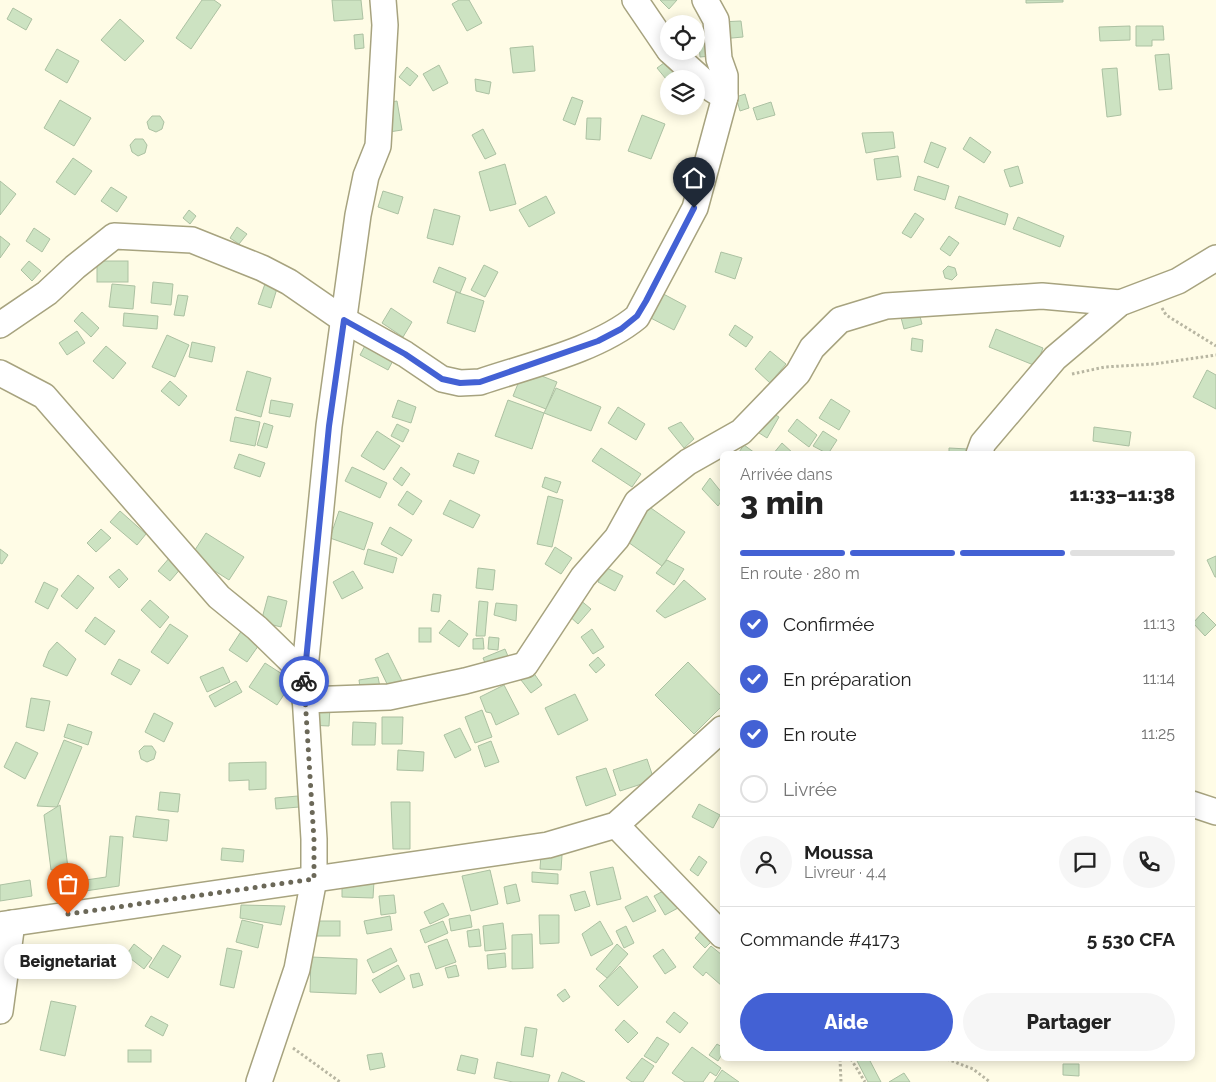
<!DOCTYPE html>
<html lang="fr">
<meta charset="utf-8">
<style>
:root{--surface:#fff;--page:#f6f6f6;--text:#222;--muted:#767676;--line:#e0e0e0;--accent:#4361d4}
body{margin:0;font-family:Raleway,sans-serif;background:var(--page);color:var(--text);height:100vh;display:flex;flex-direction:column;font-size:19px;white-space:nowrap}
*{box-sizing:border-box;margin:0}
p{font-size:16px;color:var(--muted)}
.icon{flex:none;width:28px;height:28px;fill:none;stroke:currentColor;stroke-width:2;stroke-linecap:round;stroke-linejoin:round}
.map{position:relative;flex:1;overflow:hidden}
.panel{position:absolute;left:720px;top:451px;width:475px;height:610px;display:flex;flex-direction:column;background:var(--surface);border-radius:8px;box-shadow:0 2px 12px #0003}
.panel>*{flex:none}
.tools{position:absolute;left:660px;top:15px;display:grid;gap:10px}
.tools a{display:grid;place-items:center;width:45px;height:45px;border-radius:50%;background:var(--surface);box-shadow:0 2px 12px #0003;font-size:25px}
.pin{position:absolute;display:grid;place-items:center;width:42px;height:42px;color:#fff;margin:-51px -21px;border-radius:50% 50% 50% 0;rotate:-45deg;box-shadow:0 0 5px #0007}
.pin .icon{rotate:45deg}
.courier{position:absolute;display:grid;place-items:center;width:50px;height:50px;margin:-25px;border:4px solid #4361d4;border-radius:50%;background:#fff;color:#222;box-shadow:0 1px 6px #0007}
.bubble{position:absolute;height:35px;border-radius:18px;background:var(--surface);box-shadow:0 2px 12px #0003;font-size:16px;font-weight:800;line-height:35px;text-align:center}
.head em{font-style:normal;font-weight:800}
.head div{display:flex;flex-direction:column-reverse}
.head{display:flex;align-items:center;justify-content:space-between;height:85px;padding:0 20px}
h1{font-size:32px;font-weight:800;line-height:38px}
.bar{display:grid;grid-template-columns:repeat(4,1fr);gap:8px 5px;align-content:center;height:60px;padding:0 20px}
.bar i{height:6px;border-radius:4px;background:var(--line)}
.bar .current{background:var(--accent)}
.bar p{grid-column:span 4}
.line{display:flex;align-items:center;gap:12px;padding:0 20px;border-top:1px solid var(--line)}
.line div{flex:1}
.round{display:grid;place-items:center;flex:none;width:52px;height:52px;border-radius:26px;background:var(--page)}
ol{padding:0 20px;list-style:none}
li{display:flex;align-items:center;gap:15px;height:55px}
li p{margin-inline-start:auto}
li .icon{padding:5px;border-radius:50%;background:var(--accent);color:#fff;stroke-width:4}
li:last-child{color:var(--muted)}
li i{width:28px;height:28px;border:2px solid var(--line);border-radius:50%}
.action{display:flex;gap:10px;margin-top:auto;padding:10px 20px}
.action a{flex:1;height:58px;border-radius:30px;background:var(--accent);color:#fff;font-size:20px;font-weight:800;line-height:58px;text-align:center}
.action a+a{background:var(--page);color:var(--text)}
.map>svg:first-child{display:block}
</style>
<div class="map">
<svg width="1216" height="1082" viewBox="0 0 1216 1082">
<rect width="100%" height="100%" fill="#fffce6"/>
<g fill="#cde3c2" stroke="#acc1a2">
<polygon points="202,0 214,0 221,5 191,49 176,38"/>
<polygon points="332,0 361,0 363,19 334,21"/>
<polygon points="459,0 469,0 482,23 467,31 452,4"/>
<polygon points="660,0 677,0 669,9"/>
<polygon points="1026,0 1063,0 1063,2 1026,3"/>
<polygon points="13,8 32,19 26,30 7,19"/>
<polygon points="120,19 144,41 125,61 101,40"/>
<polygon points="741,21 743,37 721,39 719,22"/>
<polygon points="1130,26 1130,40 1100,41 1099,27"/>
<polygon points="1136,26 1163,26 1164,40 1152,40 1152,46 1136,46"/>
<polygon points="363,34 364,48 355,49 354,35"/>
<polygon points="710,43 711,56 700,57 699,44"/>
<polygon points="533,46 535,71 513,73 510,48"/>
<polygon points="57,49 79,61 67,83 45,70"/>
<polygon points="1169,54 1172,89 1159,90 1155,55"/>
<polygon points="668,60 677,71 666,79 657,68"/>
<polygon points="439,65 448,83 433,91 423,74"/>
<polygon points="407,67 418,76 410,86 399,77"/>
<polygon points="1117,68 1121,115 1107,117 1102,69"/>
<polygon points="475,79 491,82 489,94 476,91"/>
<polygon points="745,94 749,108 740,111 736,97"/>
<polygon points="572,97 583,101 575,125 563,120"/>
<polygon points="60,100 91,118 74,146 44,128"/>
<polygon points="397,101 402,130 389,132 385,103"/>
<polygon points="771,102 775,115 757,120 753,108"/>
<polygon points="642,115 665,124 651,159 628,151"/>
<polygon points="152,116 160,116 164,122 162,129 156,132 149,129 147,122"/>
<polygon points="587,118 601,118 600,140 586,139"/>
<polygon points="483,129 496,154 485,159 472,135"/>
<polygon points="893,132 895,148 866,153 862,133"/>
<polygon points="970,137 991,152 984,163 963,149"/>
<polygon points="135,139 143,139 147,145 145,153 138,156 132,152 130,145"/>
<polygon points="931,142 946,148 938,168 924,162"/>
<polygon points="898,156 901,177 877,180 874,159"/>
<polygon points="73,158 92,171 75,195 56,182"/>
<polygon points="505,164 516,204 490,211 479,172"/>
<polygon points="1018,166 1023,183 1010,187 1004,170"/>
<polygon points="918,176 949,186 945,200 914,190"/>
<polygon points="0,181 16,194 0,215"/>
<polygon points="111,187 127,197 117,212 101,201"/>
<polygon points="383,191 403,197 398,214 378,207"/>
<polygon points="546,196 555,213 529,227 519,210"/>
<polygon points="959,196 1008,214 1005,225 955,208"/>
<polygon points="434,209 460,216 453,245 427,238"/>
<polygon points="189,210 196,216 190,224 183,218"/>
<polygon points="915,213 924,219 911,238 902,233"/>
<polygon points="1018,217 1064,236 1060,247 1013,229"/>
<polygon points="237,227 247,234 239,244 230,238"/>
<polygon points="34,228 50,239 42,252 26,241"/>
<polygon points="0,236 10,244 0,258"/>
<polygon points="949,236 959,243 950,256 940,249"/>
<polygon points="721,252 742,258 735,279 715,272"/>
<polygon points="29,261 41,271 32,281 21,270"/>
<rect x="97" y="261" width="31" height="21"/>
<polygon points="484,265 498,272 485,297 471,290"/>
<polygon points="948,266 955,268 957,275 952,280 945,278 943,271"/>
<polygon points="439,267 466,278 460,293 433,282"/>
<polygon points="267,278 279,282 271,308 258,304"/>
<polygon points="153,282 173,284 171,305 151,303"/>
<polygon points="112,284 135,286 133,309 109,307"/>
<polygon points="654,289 686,306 674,330 641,313"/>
<polygon points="456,292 484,301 475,332 447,323"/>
<polygon points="178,295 188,296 184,316 174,315"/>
<polygon points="917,305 922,324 904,329 899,310"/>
<polygon points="391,308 412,322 403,337 382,323"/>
<polygon points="82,312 99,328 91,337 74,321"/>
<polygon points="124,313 158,316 157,329 123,326"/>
<polygon points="735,325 753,337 746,347 729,335"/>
<polygon points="996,329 1043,348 1036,366 989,347"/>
<polygon points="77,331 85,343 67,355 59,343"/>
<polygon points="167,335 189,345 175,377 152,367"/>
<polygon points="912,338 923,340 922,352 911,350"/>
<polygon points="368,340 396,355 388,370 360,355"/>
<polygon points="192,342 215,347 212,362 189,357"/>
<polygon points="106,346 126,363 113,379 93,361"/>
<polygon points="770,351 786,364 770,383 755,369"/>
<polygon points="524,369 557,382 546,409 513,396"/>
<polygon points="1207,370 1216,375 1216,409 1193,397"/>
<polygon points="247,371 271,378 261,417 236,410"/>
<polygon points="170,381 187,396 179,406 161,391"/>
<polygon points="556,388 601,407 591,431 544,413"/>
<polygon points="831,399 850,411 839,430 819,418"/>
<polygon points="271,400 293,404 290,417 269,413"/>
<polygon points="398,400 416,407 411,423 392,417"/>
<polygon points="508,400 544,413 532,449 495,436"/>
<polygon points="618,407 645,424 636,440 608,423"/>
<polygon points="769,411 779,417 767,438 756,431"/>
<polygon points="235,417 260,422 255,446 230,441"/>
<polygon points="797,419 817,435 809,447 788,431"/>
<polygon points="681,422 694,439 684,448 668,428"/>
<polygon points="264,423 273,426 267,448 257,445"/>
<polygon points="397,424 409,430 403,442 391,436"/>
<polygon points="1094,427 1131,432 1129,446 1093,441"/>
<polygon points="377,431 400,446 384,470 361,456"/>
<polygon points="823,431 837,440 828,454 813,446"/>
<polygon points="782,443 794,454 773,454"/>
<polygon points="744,445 755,453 754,454 739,452"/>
<polygon points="601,448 641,474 632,487 592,461"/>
<polygon points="949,448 968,449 968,454 949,454"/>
<polygon points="458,453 479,461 474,474 453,466"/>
<polygon points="239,454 265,463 260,477 234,468"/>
<polygon points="352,467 387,483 380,498 345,481"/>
<polygon points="401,467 410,474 402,486 393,479"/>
<polygon points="545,477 561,482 557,493 542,487"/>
<polygon points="710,478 722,493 722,500 718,506 702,489"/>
<polygon points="407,491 422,501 413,515 398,505"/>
<polygon points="548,496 563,500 552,547 537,544"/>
<polygon points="450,500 480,515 473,528 443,514"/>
<polygon points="648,506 685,532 662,566 625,540"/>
<polygon points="120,511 146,534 137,545 110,522"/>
<polygon points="339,511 373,523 364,550 330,538"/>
<polygon points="390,527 412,540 402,556 381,544"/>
<polygon points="101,529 111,538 96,552 87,543"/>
<polygon points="206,533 244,557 229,580 191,556"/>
<polygon points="555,547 572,558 561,574 545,564"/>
<polygon points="0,549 8,555 2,564 0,563"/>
<polygon points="368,549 397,558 393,573 364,564"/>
<polygon points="171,556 183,566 170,581 158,571"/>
<polygon points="1216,556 1216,577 1215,577 1207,560"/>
<polygon points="667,560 684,569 674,585 656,573"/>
<polygon points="605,567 623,576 615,591 598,582"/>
<polygon points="478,568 495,570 493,590 476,588"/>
<polygon points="119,569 128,579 119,588 109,577"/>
<polygon points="353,571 363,588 342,599 333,582"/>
<polygon points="78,575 94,588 77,609 61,596"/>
<polygon points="684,580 706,599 665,618 656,611"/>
<polygon points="44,582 58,589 48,609 35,602"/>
<polygon points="433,594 441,595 439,612 431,611"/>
<polygon points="268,596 287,601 281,627 261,622"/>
<polygon points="579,599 591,609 578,624 567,614"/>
<polygon points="150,600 169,617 160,628 141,610"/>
<polygon points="479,601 488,602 485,636 476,636"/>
<polygon points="496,603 517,605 516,621 494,615"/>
<polygon points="1203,612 1216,625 1205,636 1193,623"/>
<polygon points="95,617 115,631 105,645 85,631"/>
<polygon points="449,620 468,634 459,647 439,633"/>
<polygon points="170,624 188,636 168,664 151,652"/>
<rect x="419" y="628" width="12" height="14"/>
<polygon points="592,629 604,647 593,654 581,637"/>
<polygon points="242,630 261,642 247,662 229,650"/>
<polygon points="489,637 499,638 498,650 488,649"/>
<polygon points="483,638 484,649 473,649 473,639"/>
<polygon points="57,642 76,659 67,676 43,666 49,651"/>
<polygon points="505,649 510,661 488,670 483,658"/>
<polygon points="388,653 402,681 389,688 375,659"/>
<polygon points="598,657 605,665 596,673 589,665"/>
<polygon points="119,659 140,670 131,685 111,674"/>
<polygon points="688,662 722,697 722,706 694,734 655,695"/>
<polygon points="265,663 293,681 277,705 249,687"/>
<polygon points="223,667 230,682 207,692 200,677"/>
<polygon points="533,672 542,685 531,693 521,680"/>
<polygon points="378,677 381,692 361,695 359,680"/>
<polygon points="236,681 242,692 215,707 209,696"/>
<polygon points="504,685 519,714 496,725 491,713 486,712 480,697"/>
<polygon points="575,694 588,720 558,735 545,708"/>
<polygon points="31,698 50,701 44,731 26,727"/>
<polygon points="309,705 330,706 329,726 308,725"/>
<polygon points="482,710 492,737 475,743 465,717"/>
<polygon points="154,713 173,723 164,742 145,732"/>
<polygon points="382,717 403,717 402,744 382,744"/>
<polygon points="353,722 376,723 375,745 352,745"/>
<polygon points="68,724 92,732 88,745 64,737"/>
<polygon points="460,728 471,750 455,758 444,735"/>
<polygon points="64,740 82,747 57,807 37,806"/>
<polygon points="491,741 499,762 485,767 478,746"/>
<polygon points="16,742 38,753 25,779 4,767"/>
<polygon points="144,746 152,746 156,752 154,759 147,762 141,759 139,751"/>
<polygon points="398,750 424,752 423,771 397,770"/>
<polygon points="647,759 654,780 620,791 613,770"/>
<polygon points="266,762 266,789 249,790 249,780 229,781 229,763"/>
<polygon points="606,768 616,795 586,806 576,777"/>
<polygon points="160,792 180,794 178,812 158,810"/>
<polygon points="298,796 299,807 276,809 275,798"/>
<polygon points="391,802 410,802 410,849 393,849"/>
<polygon points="699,804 720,815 713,828 692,817"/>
<polygon points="60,805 68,868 51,870 44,815"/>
<polygon points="136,816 169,820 167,841 133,837"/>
<polygon points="110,836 123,837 119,886 85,891 86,880 106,877"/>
<polygon points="222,848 244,850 243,862 221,860"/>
<polygon points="541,854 562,855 561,870 540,869"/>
<polygon points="699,856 707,862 698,876 690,870"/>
<polygon points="613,867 621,899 597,905 590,872"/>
<polygon points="490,870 498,904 471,911 462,876"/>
<polygon points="532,872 558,874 558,884 532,882"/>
<polygon points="30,880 32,896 0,901 0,885"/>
<polygon points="342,880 374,881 373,898 342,897"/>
<polygon points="516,884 520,901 507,904 504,887"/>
<polygon points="667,889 678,908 665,915 654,896"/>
<polygon points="585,891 590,906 575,911 570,895"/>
<polygon points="394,895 396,913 381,915 379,896"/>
<polygon points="647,896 656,911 633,922 625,907"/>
<polygon points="443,903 449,915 430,924 424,912"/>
<polygon points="241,905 285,906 281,925 240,918"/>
<polygon points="470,915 472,927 451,931 449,919"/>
<polygon points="539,915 559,915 559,943 540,944"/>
<polygon points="390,916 392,930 367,934 364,921"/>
<polygon points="242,920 263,925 258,948 236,942"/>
<rect x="313" y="921" width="27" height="15"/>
<polygon points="443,921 448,933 425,943 420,930"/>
<polygon points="600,921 613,944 591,956 582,934"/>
<polygon points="503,923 506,949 485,951 483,926"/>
<polygon points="626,926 634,943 624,948 616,931"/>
<polygon points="479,929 481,946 469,947 467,931"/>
<polygon points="702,930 713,940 705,948 695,938"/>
<polygon points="532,934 533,968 512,969 512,935"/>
<polygon points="447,939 456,962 436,969 428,946"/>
<polygon points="134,944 152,958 144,969 126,955"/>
<polygon points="617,944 628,954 607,978 596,969"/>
<polygon points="163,945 181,956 168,978 149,967"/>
<polygon points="711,946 722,955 722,986 706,972 703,976 693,967"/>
<polygon points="227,948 242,951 234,988 220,985"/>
<polygon points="391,948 397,961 373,973 367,960"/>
<polygon points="663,949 676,967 665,974 653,956"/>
<polygon points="505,953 506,967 488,969 487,955"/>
<polygon points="311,957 357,959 356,994 310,992"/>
<polygon points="398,965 405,979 380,993 372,980"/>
<polygon points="456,965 459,976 448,978 445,968"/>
<polygon points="620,966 638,987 618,1006 599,986"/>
<polygon points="419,973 423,985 413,988 410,975"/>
<polygon points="565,989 570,997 563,1002 557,995"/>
<polygon points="51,1001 76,1006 65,1056 40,1050"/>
<polygon points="674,1012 688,1023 680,1033 666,1022"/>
<polygon points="151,1016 168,1025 163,1036 145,1026"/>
<polygon points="624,1020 638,1033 628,1043 615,1030"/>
<polygon points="525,1027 537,1029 533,1057 521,1055"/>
<polygon points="657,1037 669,1044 656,1063 644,1056"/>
<polygon points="717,1044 722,1047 722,1054 718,1061 709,1055"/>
<polygon points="692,1047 721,1068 716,1076 710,1072 703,1082 685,1082 672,1073"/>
<rect x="128" y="1050" width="23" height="12"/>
<polygon points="382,1053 385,1067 370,1070 367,1055"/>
<polygon points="461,1055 478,1059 475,1074 457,1070"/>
<polygon points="642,1058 654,1066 643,1082 632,1082 626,1078"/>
<polygon points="856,1059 869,1059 881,1082 868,1082"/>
<polygon points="497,1062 550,1075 548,1082 513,1082 494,1078"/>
<polygon points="1063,1064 1079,1064 1079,1076 1063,1075"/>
<polygon points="722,1070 739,1082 714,1082"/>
<polygon points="562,1072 585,1082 558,1082"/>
<polygon points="904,1073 910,1082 889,1082"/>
</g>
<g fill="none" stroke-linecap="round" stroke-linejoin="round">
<g stroke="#a7a37f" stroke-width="28">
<g id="minor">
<polyline points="635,0 669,50"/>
<polyline points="670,51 712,89 725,97"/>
<path d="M0,325L47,293L75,267L114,236L192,240L262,268L289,282L344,320L405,354L442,379L460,383L480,382C530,365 597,350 637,317L695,208L725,97V76L719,59L716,20L705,0"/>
<polyline points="0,373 44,396 219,597 257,628 292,662 304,679 314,839 314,879 297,969 259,1082"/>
<polyline points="979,454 983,443 1055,358 1120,303 1178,281 1216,258"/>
<polyline points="304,679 329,426 358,215 366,176 378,146 385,25 383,0"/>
<polyline points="305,700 389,697 465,681 525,665 583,577 617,538 637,502 688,462 741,432 798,373 812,348 840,320 886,306 1042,296 1120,303"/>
<polyline points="1192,804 1216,812"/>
<polyline points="616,825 722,935"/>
<polyline points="0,925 548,845 616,825 722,729"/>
<polyline points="0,1011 12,923"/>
</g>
</g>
<g stroke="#b8b6a2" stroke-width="3" stroke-dasharray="2.5 2.5" stroke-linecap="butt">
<polyline points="1162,308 1166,315 1216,346"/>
<polyline points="1072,374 1105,367 1154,364 1216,355"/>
<polyline points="293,1048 340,1082"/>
<polyline points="840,1059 841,1082"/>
<polyline points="851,1059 865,1082"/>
<polyline points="947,1059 973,1069 990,1082"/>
</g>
<use href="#minor" stroke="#fff" stroke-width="25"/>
</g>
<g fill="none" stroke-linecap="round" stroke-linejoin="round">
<polyline stroke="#6b6858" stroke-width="5" stroke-dasharray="0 9" points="68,914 314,879 314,840 304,681"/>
<polyline stroke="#4361d4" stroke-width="6" points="304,681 329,426 344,320 405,354 442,379 460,383 480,382 598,341 621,329 637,316 646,301 694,208"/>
</g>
</svg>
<div class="tools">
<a><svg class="icon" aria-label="locate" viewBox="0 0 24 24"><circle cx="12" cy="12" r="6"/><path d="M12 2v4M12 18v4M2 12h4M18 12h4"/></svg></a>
<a><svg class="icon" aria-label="layers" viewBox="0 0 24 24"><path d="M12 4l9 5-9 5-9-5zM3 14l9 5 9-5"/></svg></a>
</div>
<div class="pin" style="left:68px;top:914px;background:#ea580c"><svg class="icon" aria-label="bag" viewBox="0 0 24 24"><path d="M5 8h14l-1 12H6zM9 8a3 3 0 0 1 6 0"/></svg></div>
<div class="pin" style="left:694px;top:208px;background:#1f2937"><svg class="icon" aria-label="home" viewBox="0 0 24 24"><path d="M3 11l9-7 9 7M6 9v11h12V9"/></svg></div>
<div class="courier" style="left:304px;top:681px"><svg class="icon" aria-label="bike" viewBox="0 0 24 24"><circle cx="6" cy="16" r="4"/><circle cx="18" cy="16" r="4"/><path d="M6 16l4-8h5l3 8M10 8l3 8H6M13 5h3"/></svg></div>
<div class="bubble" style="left:4px;top:944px;width:128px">Beignetariat</div>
<section class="panel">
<div class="head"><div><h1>3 min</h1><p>Arrivée dans</p></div><em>11:33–11:38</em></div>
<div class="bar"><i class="current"></i><i class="current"></i><i class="current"></i><i></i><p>En route · 280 m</p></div>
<ol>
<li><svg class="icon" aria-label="check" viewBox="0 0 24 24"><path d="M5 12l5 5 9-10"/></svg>Confirmée<p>11:13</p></li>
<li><svg class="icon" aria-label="check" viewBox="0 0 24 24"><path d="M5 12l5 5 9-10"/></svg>En préparation<p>11:14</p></li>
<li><svg class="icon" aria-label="check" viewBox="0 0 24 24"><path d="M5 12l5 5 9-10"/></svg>En route<p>11:25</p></li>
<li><i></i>Livrée</li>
</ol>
<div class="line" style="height:90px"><a class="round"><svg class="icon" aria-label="person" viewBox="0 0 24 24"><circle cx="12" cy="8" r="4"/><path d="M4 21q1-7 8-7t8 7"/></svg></a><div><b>Moussa</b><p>Livreur · 4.4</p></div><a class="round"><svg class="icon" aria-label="chat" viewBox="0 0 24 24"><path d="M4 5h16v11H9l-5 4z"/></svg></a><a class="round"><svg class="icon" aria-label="phone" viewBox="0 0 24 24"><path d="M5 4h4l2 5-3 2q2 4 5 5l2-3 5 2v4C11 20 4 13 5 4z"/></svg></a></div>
<div class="line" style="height:65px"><div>Commande #4173</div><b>5 530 CFA</b></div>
<div class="action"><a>Aide</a><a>Partager</a></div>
</section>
</div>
